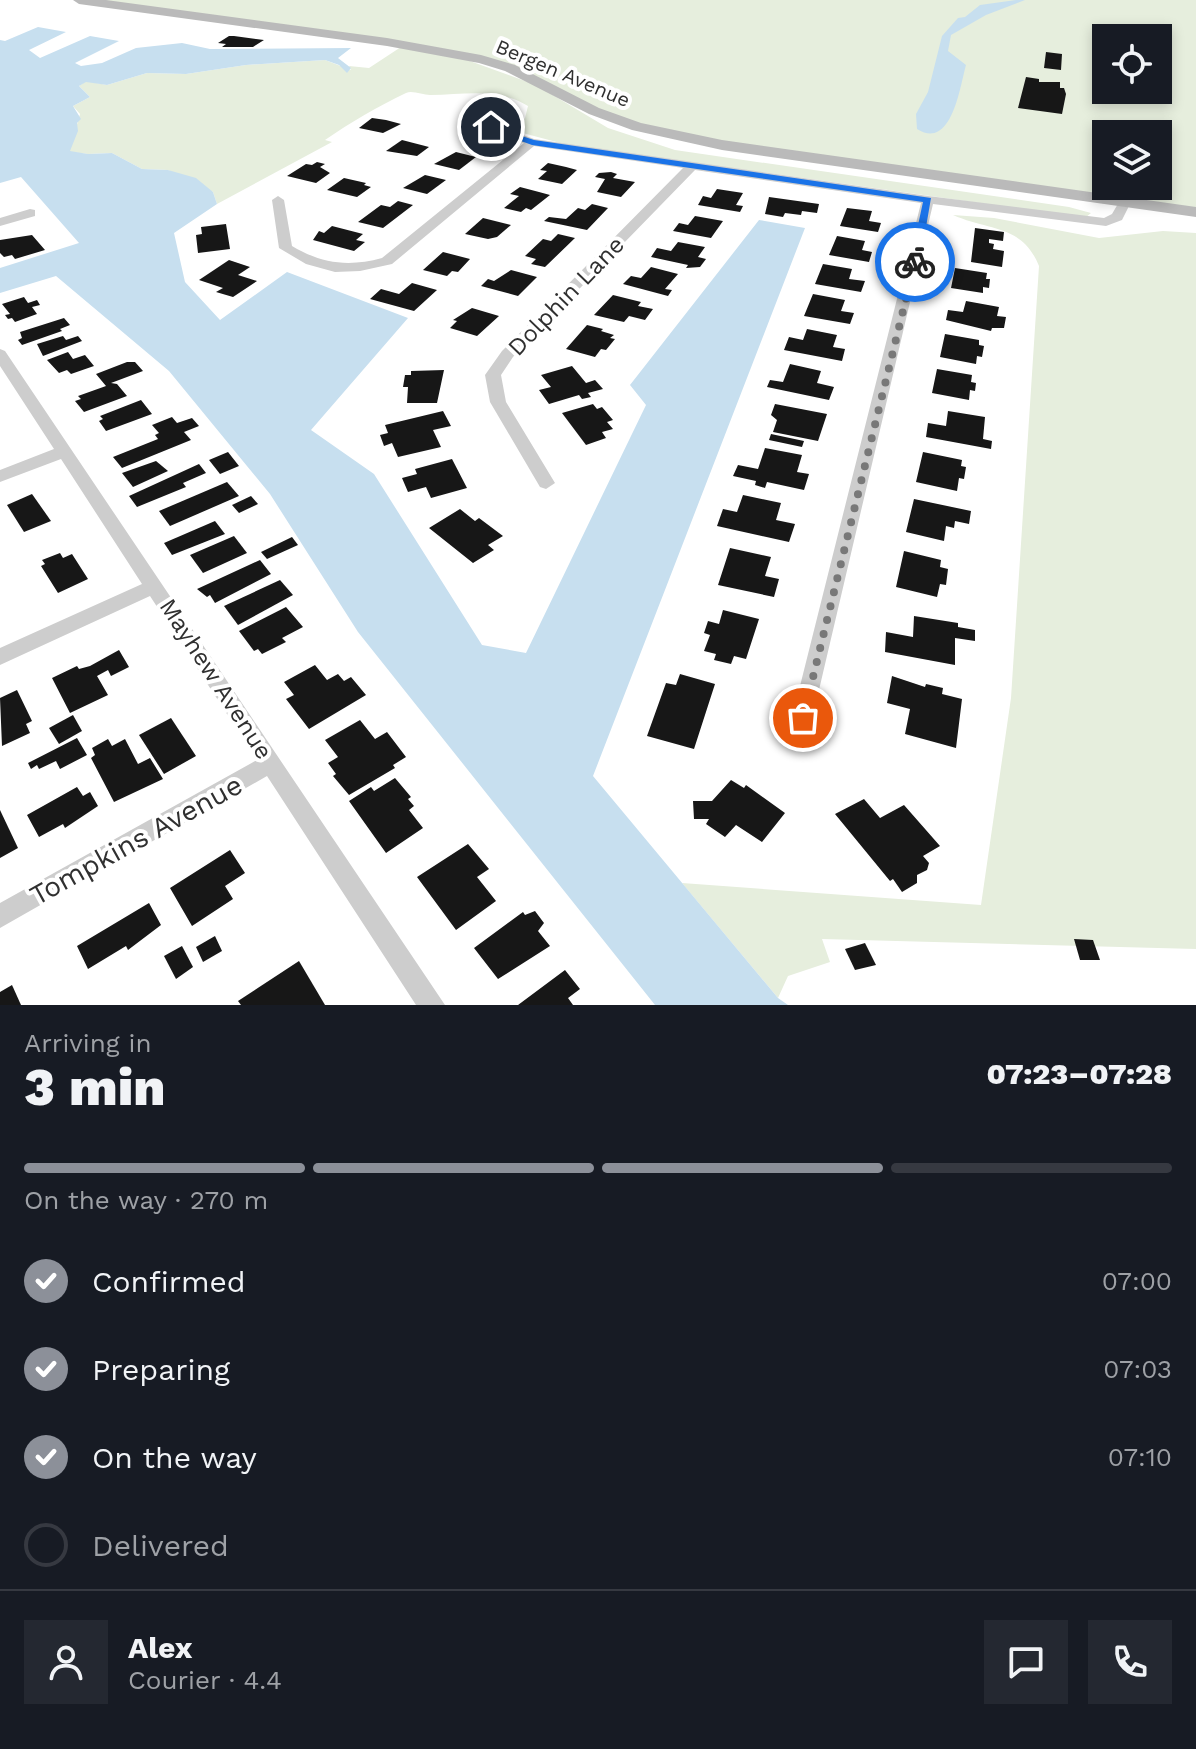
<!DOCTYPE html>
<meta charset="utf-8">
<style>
:root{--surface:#171b24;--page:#242831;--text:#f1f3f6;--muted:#9ea1a6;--line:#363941;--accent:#8c9099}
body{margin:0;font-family:"Work Sans",sans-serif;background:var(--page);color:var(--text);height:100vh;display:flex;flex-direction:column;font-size:30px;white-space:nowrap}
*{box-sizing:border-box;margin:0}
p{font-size:26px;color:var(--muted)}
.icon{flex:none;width:44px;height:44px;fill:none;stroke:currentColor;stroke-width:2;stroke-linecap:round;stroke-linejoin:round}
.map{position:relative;height:1005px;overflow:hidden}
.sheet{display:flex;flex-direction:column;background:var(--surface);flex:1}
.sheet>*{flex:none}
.tools{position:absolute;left:1092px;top:24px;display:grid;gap:16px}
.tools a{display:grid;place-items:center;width:80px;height:80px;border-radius:0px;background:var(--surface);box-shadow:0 4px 12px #0003;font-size:40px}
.pin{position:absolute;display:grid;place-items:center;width:68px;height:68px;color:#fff;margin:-34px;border:4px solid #fff;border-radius:50%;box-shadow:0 2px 8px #0007}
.courier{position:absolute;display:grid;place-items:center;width:80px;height:80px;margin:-40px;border:6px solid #1a73e8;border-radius:50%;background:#fff;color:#222;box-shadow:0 2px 10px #0007}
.summary em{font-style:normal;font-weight:800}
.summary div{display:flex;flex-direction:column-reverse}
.summary{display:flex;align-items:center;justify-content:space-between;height:136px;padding:0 24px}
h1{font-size:52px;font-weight:800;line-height:60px}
.bar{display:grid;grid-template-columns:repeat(4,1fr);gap:12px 8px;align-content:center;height:96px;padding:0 24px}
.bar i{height:10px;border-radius:6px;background:var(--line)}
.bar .active{background:var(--accent)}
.bar p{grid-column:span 4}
.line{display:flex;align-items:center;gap:20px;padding:0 24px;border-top:2px solid var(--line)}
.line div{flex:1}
.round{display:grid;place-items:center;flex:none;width:84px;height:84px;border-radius:0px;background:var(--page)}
ol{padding:0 24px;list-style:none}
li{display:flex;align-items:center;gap:24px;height:88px}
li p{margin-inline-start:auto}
li .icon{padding:8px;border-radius:50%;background:var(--accent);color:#fff;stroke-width:4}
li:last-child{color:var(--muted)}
li i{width:44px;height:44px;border:4px solid var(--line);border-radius:50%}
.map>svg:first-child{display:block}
</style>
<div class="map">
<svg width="1196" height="1005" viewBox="0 0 1196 1005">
<rect width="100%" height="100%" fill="#fff"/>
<g fill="#e6eedd" fill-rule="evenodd">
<path d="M79,0H1196V212L722,145L637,127L510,68L456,56L536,85L608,128L675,150L1069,207L1091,213L1085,218L564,144L519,132L518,127L525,118L528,106C496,87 465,95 430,95C423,95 412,90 406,93C377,107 351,122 325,140L332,142L217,204L213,192L168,170L142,169L112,153L88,154L69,152L80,114L73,106L90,97L79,86L86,81L107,85L147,73L186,74L246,65L325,60L351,70L349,66L369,68L404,45ZM1106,38H1158V90H1106ZM1106,134H1158V186H1106Z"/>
<path d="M953,215L994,218L1099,238L1163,231L1196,233V949L822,939L830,962L788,976L778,998L682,883L981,905L1011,698L1039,266C1022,224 989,231 953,215Z"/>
</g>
<g fill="#c7dfef">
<path d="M1016,0H1025L986,15L951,35L948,51L966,65C960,86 952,151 917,129L916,114L928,92L942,36L958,18L965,17L980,5Z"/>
<polygon points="38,27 66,32 29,50 40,58 90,36 119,41 75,63 81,66 102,63 136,48 182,43 210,49 351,48 338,58 351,68 347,73 339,65 325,60 246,65 186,74 147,73 107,85 86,82 79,86 90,97 73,106 81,119 77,123 78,131 70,151 88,154 112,153 142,169 168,170 196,178 213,192 217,204 174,233 185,282 220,320 287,272 408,318 311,430 374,474 482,645 526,653 646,405 630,385 759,220 805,228 593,776 778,998 788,1005 655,1005 358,632 270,494 169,371 56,276 0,293 0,268 79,243 21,177 0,183 0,40 5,41"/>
</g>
<g fill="#171717">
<polygon points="229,36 234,36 264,40 253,47 222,47 226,44 218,43"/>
<polygon points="1046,52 1062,54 1061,70 1044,68"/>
<polygon points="1026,77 1039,79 1039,82 1060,82 1060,88 1064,88 1066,94 1062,114 1018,108"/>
<polygon points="372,118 386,120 401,124 383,133 359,128"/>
<polygon points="402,140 429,147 417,156 386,151"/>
<polygon points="456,152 476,157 459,170 434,164"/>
<polygon points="317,162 325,164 320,167 330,173 316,183 287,176 306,164 312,165"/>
<polygon points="548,163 566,167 577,170 562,184 538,179 547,171 540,170"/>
<polygon points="611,172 617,174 613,178 635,182 621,197 597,192 605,179 595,177 599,173"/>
<polygon points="425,175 446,180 427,194 403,188"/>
<polygon points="344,178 366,183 364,185 371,187 357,197 327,190"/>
<polygon points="520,187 539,192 550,195 531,210 526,208 521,212 504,208 519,196 510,194"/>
<polygon points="717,189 743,193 736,205 743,206 740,212 698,205 703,196 711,198"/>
<polygon points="769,197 819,204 817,213 802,211 801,215 785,213 783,217 765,214"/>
<polygon points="398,201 413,205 383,228 358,222 381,205 390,207"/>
<polygon points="592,204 608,208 587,230 544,221 549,217 566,219 578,208 585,210"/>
<polygon points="847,208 872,211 869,221 881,223 878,232 840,226"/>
<polygon points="695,216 723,221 711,238 673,231 679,223 688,225"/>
<polygon points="483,218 511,225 497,237 488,239 465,234"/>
<polygon points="226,224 230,249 198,253 196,235 202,234 201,227"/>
<polygon points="332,226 363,234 356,240 365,242 354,251 313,240 319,231 324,233"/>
<polygon points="975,228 1004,232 1003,241 989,239 989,243 994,244 993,249 1004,251 1002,267 971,262"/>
<polygon points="558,234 575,238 545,267 531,264 536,259 525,256 543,239 551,241"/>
<polygon points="32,235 45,250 15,259 12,255 4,257 0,253 0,240"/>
<polygon points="837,236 865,241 862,250 872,252 869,262 829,255"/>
<polygon points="678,242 705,247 698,257 706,259 700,267 686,268 688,265 651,257 657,248 671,251"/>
<polygon points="443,252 470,259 458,272 452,271 447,276 423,270"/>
<polygon points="229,260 250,267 238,275 257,281 233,297 216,292 223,288 199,280"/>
<polygon points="823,264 852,269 849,279 865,281 861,292 815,284"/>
<polygon points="651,267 678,274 665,289 672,290 668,296 623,284 631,276 641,278"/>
<polygon points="955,268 987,273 986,279 990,279 989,288 983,287 983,293 951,288"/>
<polygon points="511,270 537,277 518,296 481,286 488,279 494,281"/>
<polygon points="412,283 437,290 414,311 370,299 381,289 399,294"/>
<polygon points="813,294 845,300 841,311 854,313 850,324 804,316"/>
<polygon points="613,295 641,302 638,306 653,309 645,320 629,316 624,322 594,315"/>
<polygon points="24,297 28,303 37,300 40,305 32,307 37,314 15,322 12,318 8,319 5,315 10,314 2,304"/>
<polygon points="966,301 999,307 997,316 1006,317 1004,328 992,328 991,331 946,320 948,310 963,312"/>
<polygon points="472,308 499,316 477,336 450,328 457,321 453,320"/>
<polygon points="64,318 70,325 60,329 62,331 22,345 18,340 22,338 20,332"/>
<polygon points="587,325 603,329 601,331 614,335 610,338 615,339 606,350 601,349 595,357 566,349"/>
<polygon points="807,329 837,335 833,347 845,349 842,361 784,350 789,337 803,340"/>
<polygon points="945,334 979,340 979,345 984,346 982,357 977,356 976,364 940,357"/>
<polygon points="63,336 66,340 78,336 82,341 43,356 37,344"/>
<polygon points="68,352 73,359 85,355 94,366 71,374 67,370 59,373 47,360"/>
<polygon points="127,362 135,362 143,371 111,383 117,384 127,396 84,412 75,401 81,399 78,396 106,386 96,374"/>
<polygon points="790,364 821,371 817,383 834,387 829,400 767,387 770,380 783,382"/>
<polygon points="572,366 586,383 595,380 603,389 588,393 591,397 582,399 579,395 549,404 539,390 551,387 541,375"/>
<polygon points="937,369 972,375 971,382 976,383 975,391 970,390 969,400 932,393"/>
<polygon points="444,370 437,403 407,403 408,387 403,387 405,375 411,375 411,371"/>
<polygon points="141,400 152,414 106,431 99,421 103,419 100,416"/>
<polygon points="593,404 597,409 602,407 613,420 607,422 613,429 602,432 606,438 586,445 562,413"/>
<polygon points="775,404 827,414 818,441 773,432 777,420 771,415"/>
<polygon points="443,411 451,426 433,430 441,447 398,457 392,443 384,446 380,435 388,433 385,425"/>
<polygon points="948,411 985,417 983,439 992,441 991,449 926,437 928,423 946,426"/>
<polygon points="172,417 177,423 192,418 199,426 184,432 191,440 122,468 113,457 158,439 155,435 159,433 152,425"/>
<polygon points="771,434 804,441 802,447 769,440"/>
<polygon points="765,448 802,455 797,472 809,474 804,490 767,482 765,488 755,485 756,481 733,476 738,465 758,469"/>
<polygon points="228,452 239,466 220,474 209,460"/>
<polygon points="923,452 962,460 961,466 966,467 964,479 959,478 957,491 916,482"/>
<polygon points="452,459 467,488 431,498 426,487 408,492 402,478 417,474 415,469"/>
<polygon points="156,461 168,471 133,487 122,473"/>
<polygon points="199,464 206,473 183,483 186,487 137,507 129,496"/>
<polygon points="227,482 239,496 170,526 159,511"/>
<polygon points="32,494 51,521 24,532 7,505"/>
<polygon points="743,495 781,503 776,520 795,524 789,542 717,526 723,509 737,512"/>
<polygon points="251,496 258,504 239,513 232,505"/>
<polygon points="914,499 971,511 969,524 955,521 954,528 946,526 944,541 906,532"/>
<polygon points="460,509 475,521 479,518 503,536 488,545 494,550 473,563 429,528"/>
<polygon points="215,521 225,534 172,555 164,543"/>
<polygon points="234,536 247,553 203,573 190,555"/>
<polygon points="292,537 298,545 267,559 261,552"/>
<polygon points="730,548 771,557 765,576 779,579 774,597 718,585"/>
<polygon points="904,551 941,560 940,567 948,569 946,585 940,584 937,597 896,587"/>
<polygon points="60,553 63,558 72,554 88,579 58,593 41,566 45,564 42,560"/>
<polygon points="260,560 271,574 215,603 210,595 207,597 197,589"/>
<polygon points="280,580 293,595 238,625 224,606"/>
<polygon points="286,607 303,627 282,638 286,642 262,654 258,649 254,651 239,631"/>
<polygon points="723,610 759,619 746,659 734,656 731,664 714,660 716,654 704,651 710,635 704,633 708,621 719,624"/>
<polygon points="914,616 958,623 958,627 975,630 975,641 955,638 955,665 885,652 886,632 913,637"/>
<polygon points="119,650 129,667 111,676 108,670 97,676 108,695 70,713 52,678 77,666 79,669 90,666"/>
<polygon points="315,665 327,680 338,674 344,681 351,677 366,695 309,729 286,699 294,695 284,682"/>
<polygon points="680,674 715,684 694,749 647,736 666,683 676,685"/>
<polygon points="892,676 925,687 926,684 943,688 942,694 962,699 956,748 905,734 910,709 887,703"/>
<polygon points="17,690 32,721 26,724 30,733 2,746 0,698"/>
<polygon points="73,715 82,731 59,744 49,728"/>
<polygon points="171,718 196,756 164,774 139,735"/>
<polygon points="360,720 375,739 387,732 406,757 393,765 395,768 349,795 333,776 336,774 328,763 338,757 325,740"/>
<polygon points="77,738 87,755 60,769 56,761 39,769 37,765 31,769 28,763"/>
<polygon points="108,739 112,746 125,739 138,764 150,758 163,779 114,802 91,758 95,755 92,748"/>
<polygon points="395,778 411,797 408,799 414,806 409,810 423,828 386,853 349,801 371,787 374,791"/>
<polygon points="731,780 744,788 746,785 785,813 762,842 736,825 725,837 706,824 709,819 694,819 693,801 712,801"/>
<polygon points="77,787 83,796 90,792 98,806 65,828 63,824 39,837 27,815"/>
<polygon points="864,799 880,818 904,805 940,846 923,856 929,863 927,870 917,875 917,883 902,892 893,879 890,881 835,814"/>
<polygon points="0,810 18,848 0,858"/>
<polygon points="468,844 489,869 477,877 496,901 456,930 417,877"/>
<polygon points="230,850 245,873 225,886 233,899 192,926 170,888"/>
<polygon points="149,903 161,925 128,950 126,946 88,969 77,946"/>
<polygon points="535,911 544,923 538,931 550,946 498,979 474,948 523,912 525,915"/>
<polygon points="215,936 222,951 203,962 196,947"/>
<polygon points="1074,939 1093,940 1100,960 1080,960"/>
<polygon points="865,943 876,965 855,970 845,949"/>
<polygon points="182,946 193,967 176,979 164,956"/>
<polygon points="299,961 325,1005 241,1005 238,1001"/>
<polygon points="565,970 580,989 568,998 573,1005 518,1005"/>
<polygon points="12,985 21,1005 0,1005 0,992"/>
</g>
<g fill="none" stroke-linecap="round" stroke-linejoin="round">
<g fill="#cdcdcd" fill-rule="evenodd">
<path d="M481,111L495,125L534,139L928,196L1104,218L1112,214L1122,197L1132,200L1122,220L1106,226L933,204L811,724L803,727L795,724L792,718L921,203L695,170L513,357L501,375L506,402L555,483L546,489L540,487L490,402L485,375L502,351L683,168L534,146L392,264L360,271L335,272L306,264L279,248L272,200L278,196L284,200L292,246C322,264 349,267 382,258L524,143L487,129L475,114Z"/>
<polygon points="30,209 35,210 35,216 0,226 0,218"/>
<polygon points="0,349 5,351 445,1005 416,1005 267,776 0,928 0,903 257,760 150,596 0,665 0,648 142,584 61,459 0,482 0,470 54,449 0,366"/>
</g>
<polygon fill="#bababa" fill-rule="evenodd" points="73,0 106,0 387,38 481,55 515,65 599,108 641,123 722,140 1196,207 1196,217 722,150 632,130 589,114 505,71 479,63 387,46 79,4"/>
</g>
<polygon fill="#1a73e8" points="488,125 534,140 931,198 920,262 915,265 910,262 923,202 532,145 488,129"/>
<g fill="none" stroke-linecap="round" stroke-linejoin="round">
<polyline stroke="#787878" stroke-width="8" stroke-dasharray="0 14.4" points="803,718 915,262"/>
</g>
<g text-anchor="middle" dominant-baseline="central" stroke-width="8" stroke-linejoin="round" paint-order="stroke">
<g font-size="20" fill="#303030" stroke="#fff">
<text transform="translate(563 73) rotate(23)">Bergen Avenue</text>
</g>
<g font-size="24" fill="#303030" stroke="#fff">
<text transform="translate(566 296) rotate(-46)">Dolphin Lane</text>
<text transform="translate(216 679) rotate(57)">Mayhew Avenue</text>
</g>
<g font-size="28" fill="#303030" stroke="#fff">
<text transform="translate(136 840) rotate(-29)">Tompkins Avenue</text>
</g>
</g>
</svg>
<div class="tools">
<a><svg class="icon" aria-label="locate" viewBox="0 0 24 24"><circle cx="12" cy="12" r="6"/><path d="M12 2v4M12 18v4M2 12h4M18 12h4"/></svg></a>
<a><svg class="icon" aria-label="layers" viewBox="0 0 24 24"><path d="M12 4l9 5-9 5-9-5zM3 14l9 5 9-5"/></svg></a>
</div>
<div class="pin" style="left:803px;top:718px;background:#ea580c"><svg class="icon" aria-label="bag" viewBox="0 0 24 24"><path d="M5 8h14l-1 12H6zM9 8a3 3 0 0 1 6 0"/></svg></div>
<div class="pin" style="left:491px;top:127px;background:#1f2937"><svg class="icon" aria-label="home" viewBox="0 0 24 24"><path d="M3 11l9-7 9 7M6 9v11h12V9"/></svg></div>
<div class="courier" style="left:915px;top:262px"><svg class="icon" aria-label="bike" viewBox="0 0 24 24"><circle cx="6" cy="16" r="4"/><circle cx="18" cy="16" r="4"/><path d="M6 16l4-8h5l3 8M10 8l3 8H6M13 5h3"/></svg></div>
</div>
<section class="sheet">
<div class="summary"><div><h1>3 min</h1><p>Arriving in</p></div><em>07:23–07:28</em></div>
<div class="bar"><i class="active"></i><i class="active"></i><i class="active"></i><i></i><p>On the way · 270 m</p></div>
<ol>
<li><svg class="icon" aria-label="check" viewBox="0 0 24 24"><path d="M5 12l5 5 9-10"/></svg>Confirmed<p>07:00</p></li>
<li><svg class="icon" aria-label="check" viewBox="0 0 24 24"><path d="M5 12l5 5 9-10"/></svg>Preparing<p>07:03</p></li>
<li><svg class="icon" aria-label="check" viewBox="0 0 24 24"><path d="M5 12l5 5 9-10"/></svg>On the way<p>07:10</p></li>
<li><i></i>Delivered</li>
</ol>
<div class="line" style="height:144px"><a class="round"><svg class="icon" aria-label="person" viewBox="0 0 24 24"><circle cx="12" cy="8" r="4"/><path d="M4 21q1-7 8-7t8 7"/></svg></a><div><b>Alex</b><p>Courier · 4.4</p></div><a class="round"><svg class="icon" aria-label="chat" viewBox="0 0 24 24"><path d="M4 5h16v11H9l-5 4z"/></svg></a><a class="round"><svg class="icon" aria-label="phone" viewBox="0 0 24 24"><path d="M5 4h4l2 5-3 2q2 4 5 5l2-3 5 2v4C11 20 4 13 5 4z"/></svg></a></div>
</section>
